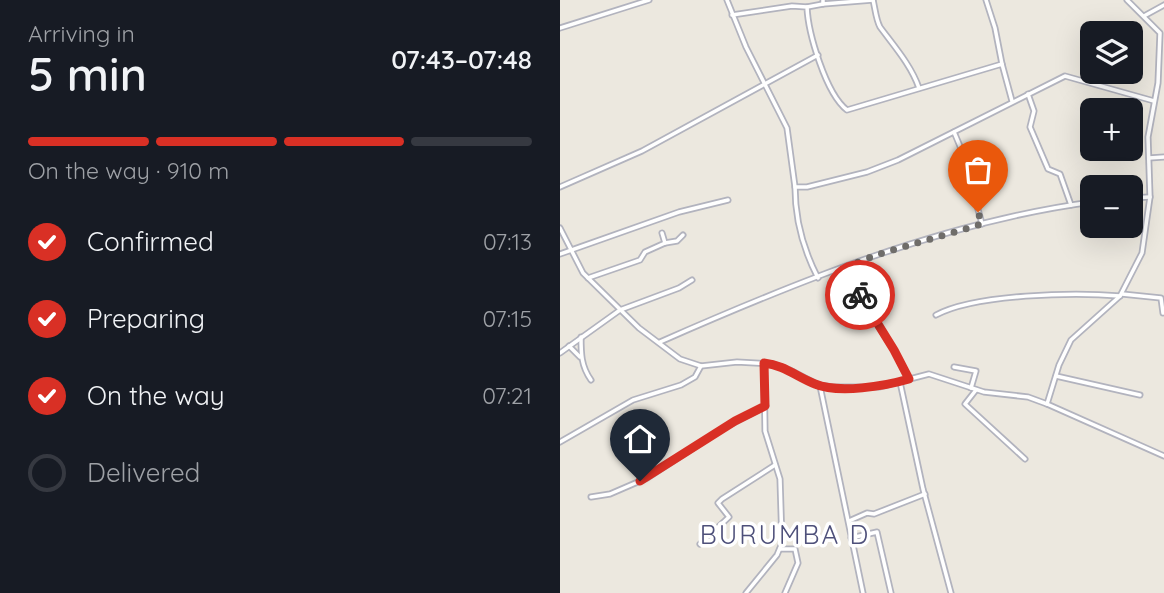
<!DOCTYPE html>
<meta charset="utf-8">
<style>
:root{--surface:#171b24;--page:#20242c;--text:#f1f3f6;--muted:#9ea1a6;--line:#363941;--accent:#d93025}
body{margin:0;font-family:Quicksand,sans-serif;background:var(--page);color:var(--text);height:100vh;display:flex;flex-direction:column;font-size:26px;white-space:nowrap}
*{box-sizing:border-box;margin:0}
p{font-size:23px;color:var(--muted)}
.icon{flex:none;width:38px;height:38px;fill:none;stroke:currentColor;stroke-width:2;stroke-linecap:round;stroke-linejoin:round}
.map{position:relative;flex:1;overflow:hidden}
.drawer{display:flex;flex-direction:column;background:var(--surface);width:560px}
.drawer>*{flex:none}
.buttons{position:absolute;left:520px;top:21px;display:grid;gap:14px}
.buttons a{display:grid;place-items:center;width:63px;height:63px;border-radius:10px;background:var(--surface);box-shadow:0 7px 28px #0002;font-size:35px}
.pin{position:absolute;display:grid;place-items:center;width:60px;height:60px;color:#fff;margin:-72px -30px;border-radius:50% 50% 50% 0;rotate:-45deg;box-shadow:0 0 7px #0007}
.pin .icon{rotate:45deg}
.courier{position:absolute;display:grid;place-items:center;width:70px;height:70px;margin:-35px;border:5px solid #d93025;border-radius:50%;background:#fff;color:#222;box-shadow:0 2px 9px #0007}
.overview em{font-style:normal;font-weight:600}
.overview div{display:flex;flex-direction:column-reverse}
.overview{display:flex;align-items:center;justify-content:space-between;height:119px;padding:0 28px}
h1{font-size:46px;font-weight:600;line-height:52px}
.bar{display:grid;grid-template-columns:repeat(4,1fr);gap:10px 7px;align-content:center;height:84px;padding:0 28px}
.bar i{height:9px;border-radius:5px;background:var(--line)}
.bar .on{background:var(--accent)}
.bar p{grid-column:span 4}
ol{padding:0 28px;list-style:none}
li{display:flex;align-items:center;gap:21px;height:77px}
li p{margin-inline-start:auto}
li .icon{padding:7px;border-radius:50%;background:var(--accent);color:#fff;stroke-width:4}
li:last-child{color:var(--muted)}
li i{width:38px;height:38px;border:4px solid var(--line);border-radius:50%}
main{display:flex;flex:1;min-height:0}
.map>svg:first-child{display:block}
</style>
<main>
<section class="drawer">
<div class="overview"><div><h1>5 min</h1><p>Arriving in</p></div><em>07:43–07:48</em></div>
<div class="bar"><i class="on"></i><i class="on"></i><i class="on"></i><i></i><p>On the way · 910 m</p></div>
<ol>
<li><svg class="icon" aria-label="check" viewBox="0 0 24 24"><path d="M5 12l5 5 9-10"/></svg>Confirmed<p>07:13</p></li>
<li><svg class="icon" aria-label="check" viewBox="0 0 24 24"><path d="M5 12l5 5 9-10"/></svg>Preparing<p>07:15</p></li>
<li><svg class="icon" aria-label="check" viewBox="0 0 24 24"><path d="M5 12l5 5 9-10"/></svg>On the way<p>07:21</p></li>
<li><i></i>Delivered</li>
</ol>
</section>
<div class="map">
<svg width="604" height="593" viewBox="0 0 604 593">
<rect width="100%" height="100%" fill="#ece8df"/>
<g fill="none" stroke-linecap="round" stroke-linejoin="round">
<g stroke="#b2b3be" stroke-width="7">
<g id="street">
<polyline points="167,0 186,47 227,128 235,187 247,187 307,172 338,160 505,76 594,101"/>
<polyline points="263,0 263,4 313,0"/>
<path d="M313,0C315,8 316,20 320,27C334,46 351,65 359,88"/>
<polyline points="426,0 435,28 442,64"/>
<polyline points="247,7 263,4"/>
<path d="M172,15L232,6L247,7C248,33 266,94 287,110L442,64L452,101"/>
<polyline points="584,16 604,5"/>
<polyline points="0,28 89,0"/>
<polyline points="468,94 474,111 470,127 488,169 500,174 511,205"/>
<polyline points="394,132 402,151 422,224"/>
<polyline points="589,158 604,157"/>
<polyline points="0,187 82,151 258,55"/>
<path d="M235,187C235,220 243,249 258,278"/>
<polyline points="570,198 590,197"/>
<polyline points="0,228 23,273 79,328 120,359 141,366 177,362 213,364 230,370 259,385 273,387 319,387 369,374 424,392 468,397 487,404 499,365 511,340 560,296 582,253 590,197 588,137 598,83 600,33 567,0"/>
<polyline points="105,243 117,241 123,235"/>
<polyline points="0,254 119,212 168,200"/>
<polyline points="281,269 334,350 349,379"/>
<polyline points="28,278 80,260 85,252 105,243 102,233"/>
<polyline points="562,294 601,298 603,313"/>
<path d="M376,315C415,294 515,292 560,296"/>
<path d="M21,337C21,353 21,366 31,380"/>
<path d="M100,342C236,282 383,222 532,202"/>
<polyline points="9,346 20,357"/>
<polyline points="0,353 60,310 119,288 132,280"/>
<polyline points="394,367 416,371 411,388"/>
<polyline points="496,376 580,395"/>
<polyline points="340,382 363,489 391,593"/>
<polyline points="260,386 303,593"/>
<polyline points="416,390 405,404 465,459"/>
<polyline points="487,404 604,456"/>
<polyline points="0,442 73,400 121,385 135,377 141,366"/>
<polyline points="31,497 50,494 87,478 164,428 206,406"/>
<polyline points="289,521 307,513 314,514 365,494"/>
<polyline points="291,538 317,532 331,593"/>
<polyline points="140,544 169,517 158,503 162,499 215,465"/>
<polyline points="220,549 235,549 238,563 225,593"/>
<polyline points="186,593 217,555 222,543 220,479 205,431 204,363"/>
</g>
</g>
<use href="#street" stroke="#fff" stroke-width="3.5"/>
</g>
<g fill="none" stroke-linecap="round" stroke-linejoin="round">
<polyline stroke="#6f6d6a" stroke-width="7" stroke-dasharray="0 12.6" points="300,295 281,269 316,255 422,224 418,212"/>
<path stroke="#d93025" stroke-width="9" d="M80,481L175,421L205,406L204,363C224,365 237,377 255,384C279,394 325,386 349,379L334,350L300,295"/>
</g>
<g text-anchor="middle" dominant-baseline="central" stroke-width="7" stroke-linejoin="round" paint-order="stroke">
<g font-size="26" letter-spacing="2" fill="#4e507a" stroke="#fff">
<text x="225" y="534">BURUMBA D</text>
</g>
</g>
</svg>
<div class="buttons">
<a><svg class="icon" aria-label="layers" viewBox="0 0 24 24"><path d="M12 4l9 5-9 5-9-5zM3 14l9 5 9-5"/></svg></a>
<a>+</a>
<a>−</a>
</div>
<div class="pin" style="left:418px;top:212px;background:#ea580c"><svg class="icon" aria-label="bag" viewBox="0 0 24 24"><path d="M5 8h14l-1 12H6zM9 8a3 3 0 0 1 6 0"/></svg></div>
<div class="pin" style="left:80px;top:481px;background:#1f2937"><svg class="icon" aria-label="home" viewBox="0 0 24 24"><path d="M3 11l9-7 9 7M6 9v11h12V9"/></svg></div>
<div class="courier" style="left:300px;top:295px"><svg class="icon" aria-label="bike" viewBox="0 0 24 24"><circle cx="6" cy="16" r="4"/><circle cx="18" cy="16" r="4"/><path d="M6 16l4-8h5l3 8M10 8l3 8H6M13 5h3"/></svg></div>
</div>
</main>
